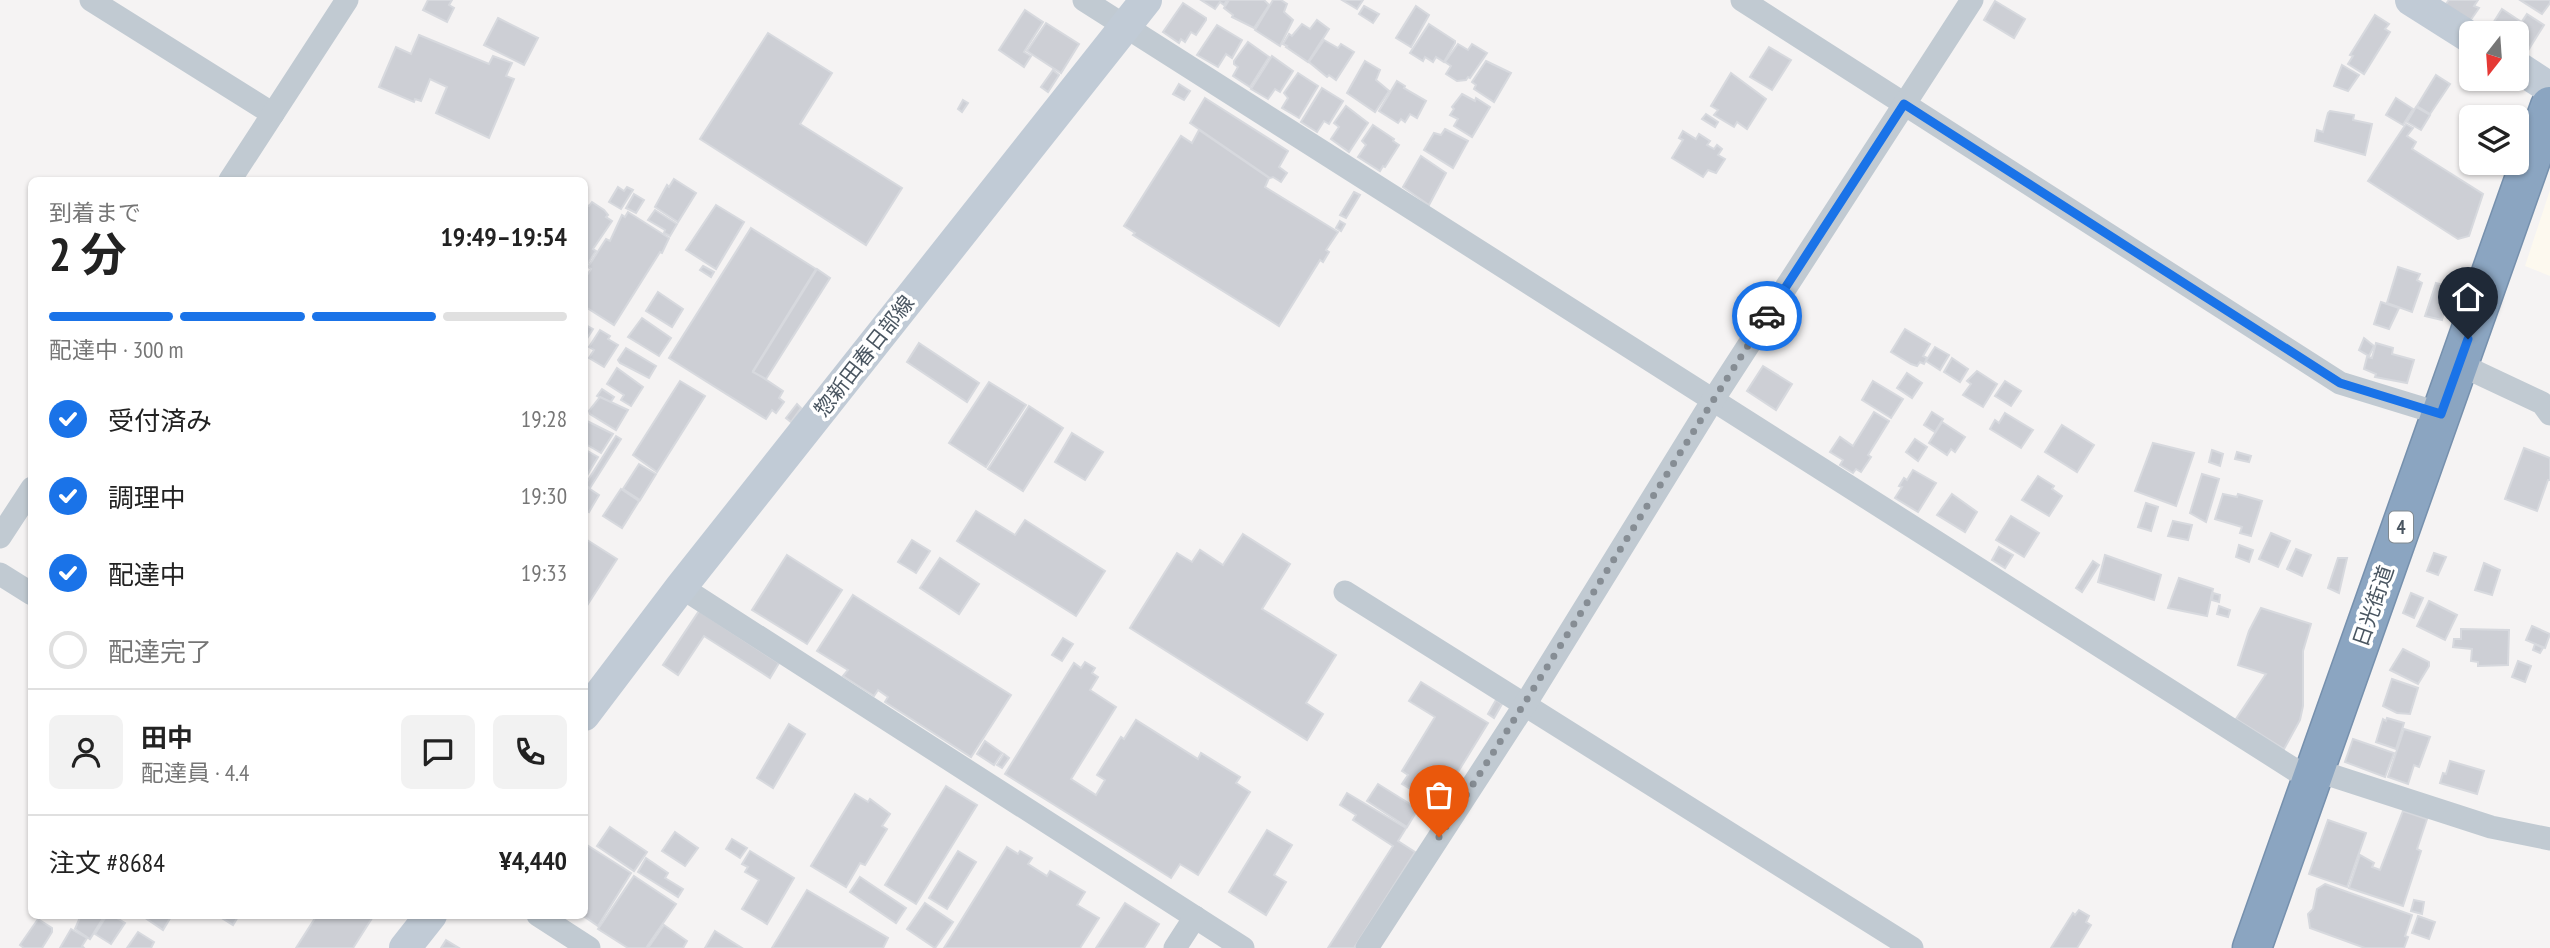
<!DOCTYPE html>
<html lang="ja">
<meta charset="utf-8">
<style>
:root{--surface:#fff;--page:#f2f2f2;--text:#222;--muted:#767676;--line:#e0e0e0;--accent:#1a73e8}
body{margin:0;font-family:"PT Sans Narrow","Noto Sans JP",sans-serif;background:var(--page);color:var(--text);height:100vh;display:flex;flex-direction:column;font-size:26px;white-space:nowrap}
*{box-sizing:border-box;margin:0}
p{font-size:23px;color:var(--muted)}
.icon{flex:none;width:38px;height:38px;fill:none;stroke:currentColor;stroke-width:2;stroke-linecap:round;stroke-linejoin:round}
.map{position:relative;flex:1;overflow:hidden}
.side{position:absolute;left:28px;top:177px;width:560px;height:742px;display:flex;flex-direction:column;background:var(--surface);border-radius:10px;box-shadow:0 2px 5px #0004}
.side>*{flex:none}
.needle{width:46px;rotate:197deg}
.fabs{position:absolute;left:2459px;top:21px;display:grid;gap:14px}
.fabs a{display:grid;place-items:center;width:70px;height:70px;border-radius:10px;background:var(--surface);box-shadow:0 2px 5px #0004;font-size:35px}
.pin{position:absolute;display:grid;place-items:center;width:60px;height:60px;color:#fff;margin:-72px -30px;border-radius:50% 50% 50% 0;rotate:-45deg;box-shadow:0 0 7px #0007}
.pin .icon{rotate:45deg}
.courier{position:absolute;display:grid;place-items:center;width:70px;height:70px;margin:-35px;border:5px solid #1a73e8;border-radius:50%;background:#fff;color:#222;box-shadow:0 2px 9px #0007}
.summary em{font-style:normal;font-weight:700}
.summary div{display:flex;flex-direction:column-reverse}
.summary{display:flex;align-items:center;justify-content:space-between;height:119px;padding:0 21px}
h1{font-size:46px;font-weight:700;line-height:52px}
.bar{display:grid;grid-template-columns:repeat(4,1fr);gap:10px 7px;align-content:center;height:84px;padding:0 21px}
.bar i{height:9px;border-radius:5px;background:var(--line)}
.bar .on{background:var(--accent)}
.bar p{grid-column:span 4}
.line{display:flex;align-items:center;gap:18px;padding:0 21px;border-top:2px solid var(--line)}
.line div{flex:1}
.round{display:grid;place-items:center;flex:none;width:74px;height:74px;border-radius:10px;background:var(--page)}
ol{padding:0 21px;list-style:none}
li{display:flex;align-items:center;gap:21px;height:77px}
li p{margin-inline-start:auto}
li .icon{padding:7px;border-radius:50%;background:var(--accent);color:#fff;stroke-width:4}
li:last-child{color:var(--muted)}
li i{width:38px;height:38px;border:4px solid var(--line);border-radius:50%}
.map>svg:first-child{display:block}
</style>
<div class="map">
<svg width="2550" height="948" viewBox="0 0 2550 948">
<rect width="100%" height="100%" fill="#f5f3f3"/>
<polygon fill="#fdf9ef" points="2550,190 2550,276 2525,266"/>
<g fill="#cdcfd5" stroke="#d7d9de" stroke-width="2">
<polygon points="428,0 452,0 449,5 454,8 447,22 423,10"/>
<polygon points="1201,0 1227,0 1224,5 1220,2 1215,9"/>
<polygon points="1229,0 1264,0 1269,5 1254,28 1232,17 1233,15 1224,8"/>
<polygon points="1273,0 1281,0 1287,4 1284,12 1293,20 1280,46 1255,30"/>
<polygon points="1342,0 1363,0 1357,9"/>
<polygon points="2449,0 2478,0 2474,6 2479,8 2470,21 2445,5"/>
<polygon points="2520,0 2550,0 2550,3 2542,14"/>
<polygon points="1995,1 2025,19 2014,38 1984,20"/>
<polygon points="1183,3 1206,18 1206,20 1196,35 1191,32 1185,42 1181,39 1179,43 1163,32"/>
<polygon points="1364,6 1379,14 1373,23 1359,14"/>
<polygon points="1416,6 1429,15 1411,47 1396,38"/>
<polygon points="2502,9 2520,21 2513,33 2492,33 2494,31 2490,28"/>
<polygon points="1025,10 1043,22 1024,52 1031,56 1024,67 999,50"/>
<polygon points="2527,14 2544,25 2527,52 2519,47 2520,44 2517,42 2521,36 2515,32"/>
<polygon points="2375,15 2389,24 2385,29 2390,32 2364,74 2348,64 2353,56 2350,55"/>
<polygon points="498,18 538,38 524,65 484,45"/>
<polygon points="1317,20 1329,29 1308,62 1286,47 1287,46 1283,44 1289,34 1292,36 1302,24 1310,29"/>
<polygon points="1046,23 1079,44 1061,73 1027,51"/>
<polygon points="1429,24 1455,41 1455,43 1444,62 1436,57 1433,62 1425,57 1423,61 1410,53"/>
<polygon points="1217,25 1242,40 1232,58 1226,54 1218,67 1197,55"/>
<polygon points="768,33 832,73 800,124 902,188 866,245 700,139"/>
<polygon points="419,35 489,64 493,56 512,63 506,76 514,79 489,138 436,113 447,87 430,79 421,101 415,99 414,102 379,87 396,47 411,54"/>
<polygon points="1324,40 1338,48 1341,44 1354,52 1336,80 1329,75 1327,77 1309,62"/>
<polygon points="1248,42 1269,57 1250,87 1233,76 1238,67 1234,64 1234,61"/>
<polygon points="1458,44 1468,50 1472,44 1487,53 1470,78 1468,77 1466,80 1457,81 1446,74 1451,66 1445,62"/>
<polygon points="1769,47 1791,60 1772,90 1750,77"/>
<polygon points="1272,56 1293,71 1280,92 1275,89 1268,99 1251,89"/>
<polygon points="1365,61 1380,70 1376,80 1389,91 1375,112 1347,93"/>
<polygon points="1486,61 1511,73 1494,102 1474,89 1476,85 1472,82"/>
<polygon points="2342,65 2359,75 2348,91 2334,86"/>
<polygon points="1053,70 1059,75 1048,92 1041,87"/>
<polygon points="1298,73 1318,86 1299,118 1282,108 1288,98 1284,93"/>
<polygon points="1731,73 1766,99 1747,129 1737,122 1734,127 1714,115 1718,110 1711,106"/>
<polygon points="2436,75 2450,84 2430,114 2417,106"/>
<polygon points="1397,81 1405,86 1404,88 1426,101 1417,118 1410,114 1405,122 1401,119 1398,123 1379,111"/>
<polygon points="1179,84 1190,91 1184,100 1173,94"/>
<polygon points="1322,88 1343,101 1329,124 1324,121 1317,132 1301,122"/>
<polygon points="1462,94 1475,101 1476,98 1490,107 1472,137 1454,126 1458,119 1450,115 1454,109 1452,107"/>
<polygon points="1205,98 1288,151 1279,167 1287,173 1281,182 1273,177 1270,178 1190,123"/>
<polygon points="2396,98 2413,109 2403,125 2386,115"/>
<polygon points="963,100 968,103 962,112 958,109"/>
<polygon points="1346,106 1368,123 1349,152 1331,139 1339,127 1334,123"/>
<polygon points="2416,107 2430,115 2421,130 2407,122"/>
<polygon points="2330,111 2354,115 2353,120 2372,124 2365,155 2315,141 2317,130 2323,132 2328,113"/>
<polygon points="1706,114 1718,122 1715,127 1702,119"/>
<polygon points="2406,124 2413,128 2407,136 2416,142 2412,149 2483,194 2469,236 2458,239 2368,181"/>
<polygon points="1373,125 1394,139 1393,141 1399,145 1385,167 1383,166 1380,171 1358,157 1366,145 1362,141"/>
<polygon points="1445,129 1468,141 1453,168 1424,150 1434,133 1441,135"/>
<polygon points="1199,130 1269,178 1265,187 1338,232 1326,250 1329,252 1323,262 1320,260 1279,326 1133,235 1135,233 1124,226 1181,136 1192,143"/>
<polygon points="1683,131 1696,139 1699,134 1710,141 1707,145 1714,149 1717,145 1722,149 1718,155 1725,159 1716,173 1708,170 1703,177 1672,158 1683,140 1679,138"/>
<polygon points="1421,156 1446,173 1429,205 1403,187"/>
<polygon points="674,179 696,193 678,222 655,207 667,185 669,187"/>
<polygon points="618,187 624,191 627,187 633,190 621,209 609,202"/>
<polygon points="1354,192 1360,195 1346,218 1340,215"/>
<polygon points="634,194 644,200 636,213 626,208"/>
<polygon points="592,202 604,210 608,215 606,217 612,221 593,249 596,251 586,266 584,204 589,206"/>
<polygon points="716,205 744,222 716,269 686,250"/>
<polygon points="655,210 677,224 670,236 664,233 665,230 648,220"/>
<polygon points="628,212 669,238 662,253 660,252 614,325 584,306 584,280 591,269 588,267 606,239 610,241 622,215 625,217"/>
<polygon points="1340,221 1345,224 1341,231 1336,228"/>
<polygon points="751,228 816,269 753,371 783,391 779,398 784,402 776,413 772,410 766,419 669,358"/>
<polygon points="703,266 714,272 711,277 700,270"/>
<polygon points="2398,267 2420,274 2417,280 2422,283 2412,312 2387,303"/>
<polygon points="817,269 830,278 766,379 753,372"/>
<polygon points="2436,283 2450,287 2442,320 2425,316"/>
<polygon points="658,292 683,309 672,327 646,311"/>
<polygon points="2381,302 2399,308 2389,329 2374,324"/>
<polygon points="642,318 671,338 659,356 628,337"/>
<polygon points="584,324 593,329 584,343"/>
<polygon points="1905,329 1930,344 1923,356 1927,358 1924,364 1920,362 1917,366 1911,364 1891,352"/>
<polygon points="600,330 610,336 608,339 618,345 604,367 589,358 594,350 589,347"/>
<polygon points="2364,338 2374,346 2369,356 2359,350"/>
<polygon points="919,343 979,383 967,402 907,362"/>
<polygon points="2376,343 2393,348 2392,354 2414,360 2407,383 2375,377 2376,374 2364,369 2367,357 2372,358"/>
<polygon points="1935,347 1949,355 1940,370 1926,361"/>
<polygon points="626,348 656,366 649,378 620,363 618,360"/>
<polygon points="1952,358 1968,369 1960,382 1944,372"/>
<polygon points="1763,366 1792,384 1776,410 1747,391"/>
<polygon points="617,368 643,387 631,406 621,400 624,395 607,384"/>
<polygon points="1977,371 1997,384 1983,407 1963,395 1971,384 1967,381"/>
<polygon points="1907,373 1922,383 1912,398 1897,388"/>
<polygon points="680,381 705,396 657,472 633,455"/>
<polygon points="1873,381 1903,399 1891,418 1862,400"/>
<polygon points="2005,381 2021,391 2011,406 1995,396"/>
<polygon points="989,382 1026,405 986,467 949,443"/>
<polygon points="602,389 614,397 610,403 597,396"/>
<polygon points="600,397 628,410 616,430 590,414 589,411"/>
<polygon points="797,404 801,408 791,422 786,418"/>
<polygon points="1029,406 1063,428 1023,491 988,469"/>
<polygon points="1874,412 1889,421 1868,455 1871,457 1861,472 1856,469 1853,473 1840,465 1843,460 1830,452 1840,437 1853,446"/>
<polygon points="1932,412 1943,419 1935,432 1924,425"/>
<polygon points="2005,413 2033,430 2021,448 1990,429 1995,420 1999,423"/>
<polygon points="587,421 613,434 601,453 584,443 584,422"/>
<polygon points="1942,422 1965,437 1955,452 1951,449 1947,455 1929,443"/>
<polygon points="2062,425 2094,445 2077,472 2045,452"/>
<polygon points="1072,433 1103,452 1085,480 1055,462"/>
<polygon points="616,436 621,439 590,488 585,485"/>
<polygon points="1915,439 1927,447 1918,461 1906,452"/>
<polygon points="2153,443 2194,453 2176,506 2135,491"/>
<polygon points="2524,448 2550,458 2550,480 2548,480 2537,511 2505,499"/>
<polygon points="586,450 598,457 586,477 584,452"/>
<polygon points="2212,450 2223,454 2220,466 2209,462"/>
<polygon points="2237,452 2251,456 2249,462 2235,459"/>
<polygon points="639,464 656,474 640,500 623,489"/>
<polygon points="1913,470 1936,483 1918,512 1895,498 1902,487 1899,486 1904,478 1907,480"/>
<polygon points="2202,474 2219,479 2206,522 2190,513"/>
<polygon points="2038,476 2054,486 2052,489 2062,496 2049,516 2022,500"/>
<polygon points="584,485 599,495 589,512 584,509"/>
<polygon points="621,489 639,501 622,528 603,516"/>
<polygon points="1952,494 1977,512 1965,532 1937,515"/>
<polygon points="2223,494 2237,497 2238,494 2262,501 2251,536 2240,533 2242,527 2215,519"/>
<polygon points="2146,503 2158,507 2151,531 2138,527"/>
<polygon points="976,511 1015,535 1025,520 1105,571 1076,616 957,541"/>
<polygon points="2011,516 2039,533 2024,557 1996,540"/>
<polygon points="2173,521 2192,525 2188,540 2168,536"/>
<polygon points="2271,533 2290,541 2278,567 2259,559"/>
<polygon points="1243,534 1290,564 1262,609 1336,655 1306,703 1323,714 1307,740 1130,628 1177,553 1192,562 1200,550 1223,565"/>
<polygon points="584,538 617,559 584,610"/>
<polygon points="912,540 930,551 916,573 898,562"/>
<polygon points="2239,545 2253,550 2249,562 2236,557"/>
<polygon points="1999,547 2013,555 2005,568 1992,560"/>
<polygon points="2296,549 2311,555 2302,576 2287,569"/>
<polygon points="2434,553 2446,557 2438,575 2427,571"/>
<polygon points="787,555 842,590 807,644 752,610"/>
<polygon points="2105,555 2161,575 2154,600 2098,582"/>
<polygon points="940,558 979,584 959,614 920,588"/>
<polygon points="2338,558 2347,558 2339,593 2328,588"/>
<polygon points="2093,561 2099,565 2082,592 2076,588"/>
<polygon points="2484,563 2500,570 2492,595 2475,590"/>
<polygon points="2179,578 2213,589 2207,616 2168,608"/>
<polygon points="2213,593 2220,595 2219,602 2212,600"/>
<polygon points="2411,593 2423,598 2414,618 2403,613"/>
<polygon points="853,595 1011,695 971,757 885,702 888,697 878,690 874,696 843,676 848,670 817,651"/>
<polygon points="2429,601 2457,615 2445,640 2417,626"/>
<polygon points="2219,606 2230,610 2228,617 2217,614"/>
<polygon points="2261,608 2311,624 2303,651 2303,706 2300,720 2284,749 2236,719 2266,674 2238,665 2249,631"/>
<polygon points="699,611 779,663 770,678 704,636 678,675 663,665"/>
<polygon points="2532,626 2550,634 2545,648 2526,640"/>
<polygon points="2461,629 2509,630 2508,665 2478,666 2478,662 2471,661 2472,649 2453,647 2454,639 2461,639"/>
<polygon points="1063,638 1073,644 1062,661 1052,655"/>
<polygon points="2535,644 2543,648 2540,653 2533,650"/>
<polygon points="2403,649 2429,662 2429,666 2418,684 2390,670"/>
<polygon points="2518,661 2531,666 2525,682 2512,677"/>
<polygon points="1085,662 1095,668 1092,673 1098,677 1090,690 1116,707 1071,779 1096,795 1105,780 1097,775 1121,737 1124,739 1136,720 1198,759 1201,753 1240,777 1236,783 1250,792 1198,875 1180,864 1171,878 1005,774 1074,663 1081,668"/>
<polygon points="2392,679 2418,688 2410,714 2397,713 2383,706"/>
<polygon points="1421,682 1488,723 1442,798 1439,795 1434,803 1402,784 1408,775 1402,771 1435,717 1409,701"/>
<polygon points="1496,700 1502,704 1494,718 1488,714"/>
<polygon points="2387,718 2404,723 2396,749 2376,742 2383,719 2386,721"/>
<polygon points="789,724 805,734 773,788 757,778"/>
<polygon points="2404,729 2430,737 2419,767 2414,765 2408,784 2388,777"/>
<polygon points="2353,739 2394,753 2385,777 2345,762"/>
<polygon points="985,741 1002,753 994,765 977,754"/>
<polygon points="1004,754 1009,758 1002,768 997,765"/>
<polygon points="2450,761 2484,771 2477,794 2440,783 2443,773 2446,774"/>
<polygon points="1378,784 1418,809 1407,827 1367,801"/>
<polygon points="946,786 977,805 916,904 885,885"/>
<polygon points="1347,793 1406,828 1398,841 1415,852 1354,948 1328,948 1393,846 1353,820 1356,815 1340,805"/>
<polygon points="855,794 868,802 870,799 890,814 882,826 887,829 865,865 860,863 846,887 811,866"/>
<polygon points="2403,811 2427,819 2417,849 2421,851 2403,906 2349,888 2360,855 2374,863 2372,867 2380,870"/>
<polygon points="2328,820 2366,833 2347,887 2309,874"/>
<polygon points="610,827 647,852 634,871 597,846"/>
<polygon points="1267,830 1292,845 1274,875 1286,882 1266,915 1229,892"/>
<polygon points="675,832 698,848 685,866 662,851"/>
<polygon points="732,839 747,848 740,858 726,849"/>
<polygon points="587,845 631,873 598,926 582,915 584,915 584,849"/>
<polygon points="1007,847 1018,854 1020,851 1032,858 1028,864 1047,876 1050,871 1085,892 1077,905 1099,918 1080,948 944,948"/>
<polygon points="750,851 794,878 767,924 742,909 759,880 745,872 748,867 742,864"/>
<polygon points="958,851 976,862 947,909 929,898"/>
<polygon points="646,858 668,873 665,878 683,889 678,897 638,872"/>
<polygon points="634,876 676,904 646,948 628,948 598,929"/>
<polygon points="860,877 906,908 896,923 850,892"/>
<polygon points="2325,884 2412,915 2405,936 2408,937 2404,948 2365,948 2310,928 2308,914 2313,909 2317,889"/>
<polygon points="807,890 888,938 883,948 772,948"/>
<polygon points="2414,900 2424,902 2422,914 2411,911"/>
<polygon points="925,903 953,922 935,948 907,929"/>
<polygon points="1125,903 1159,924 1144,948 1096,948"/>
<polygon points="2079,910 2089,916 2086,922 2091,925 2077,948 2051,948 2073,913 2075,915"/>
<polygon points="81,915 105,915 90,939 75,929"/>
<polygon points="107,915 112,915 125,923 111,944 95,934"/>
<polygon points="141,915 172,915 163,930"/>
<polygon points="217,915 239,915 233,925"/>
<polygon points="317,915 374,915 353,948 296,948"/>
<polygon points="2418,916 2435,922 2429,939 2412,933"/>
<polygon points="38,919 52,928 52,932 42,948 24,948 20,945"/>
<polygon points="664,925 687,941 683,948 648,948"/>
<polygon points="71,929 87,938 82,946 84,948 60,948"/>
<polygon points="715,931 742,948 705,948"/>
<polygon points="138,932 154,942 151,948 127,948"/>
<polygon points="446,940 459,948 441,948"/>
</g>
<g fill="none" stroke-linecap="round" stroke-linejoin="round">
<g stroke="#7690ad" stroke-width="41">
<polyline id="highway" points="2252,948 2550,106"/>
</g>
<g stroke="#c1cad2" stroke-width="23">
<polyline points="91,0 273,114"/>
<polyline points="1084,0 2295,770 2315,770 2491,827 2550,839"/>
<polyline points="1742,0 2340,383 2441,414"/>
<polyline points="230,180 347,0"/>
<polyline points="2459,364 2542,403 2550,414"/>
<polyline points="0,537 32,488"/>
<polyline points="0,574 32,594"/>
<polyline points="681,587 1243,948"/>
<polyline points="1345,592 1912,948"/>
<polyline points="538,915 589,948"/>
<polyline points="1175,948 1195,917"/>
<polyline points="1367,948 1526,703 1713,400 1972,0"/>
</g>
<g stroke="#c1cbd6" stroke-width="32">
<polyline points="2411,0 2471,38"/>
<polyline points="2516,66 2550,88"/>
<polyline points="584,715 681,587 1146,0"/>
<polyline points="405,948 431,915"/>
</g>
<use href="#highway" stroke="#8ba5c1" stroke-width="38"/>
</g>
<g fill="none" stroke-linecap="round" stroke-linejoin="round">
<path stroke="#868d94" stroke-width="7" stroke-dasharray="0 12.6" d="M1439,837C1551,665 1656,488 1767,316"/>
<polyline stroke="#1a73e8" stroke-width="9" points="1767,316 1904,104 2340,383 2441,414 2468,339"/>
</g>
<g text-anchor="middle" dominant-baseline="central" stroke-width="7" stroke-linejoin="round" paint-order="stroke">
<rect fill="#fff" stroke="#808990" stroke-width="2" x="2389" y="511.5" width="24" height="31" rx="5"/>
<g font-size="19" font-weight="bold" fill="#4a5661">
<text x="2401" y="527">4</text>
</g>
<g font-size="21" fill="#4a5661" stroke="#fff">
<text transform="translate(864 356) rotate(-52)">惣新田春日部線</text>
<text transform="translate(2373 606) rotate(-71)">日光街道</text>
</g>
</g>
</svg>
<div class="fabs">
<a><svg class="needle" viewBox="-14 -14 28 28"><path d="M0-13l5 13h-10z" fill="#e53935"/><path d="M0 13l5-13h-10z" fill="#767676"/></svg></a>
<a><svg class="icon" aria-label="layers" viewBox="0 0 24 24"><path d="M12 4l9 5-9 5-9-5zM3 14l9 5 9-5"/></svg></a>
</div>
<div class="pin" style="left:1439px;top:837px;background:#ea580c"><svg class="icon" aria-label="bag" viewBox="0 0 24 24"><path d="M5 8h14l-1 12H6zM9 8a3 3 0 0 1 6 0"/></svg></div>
<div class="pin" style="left:2468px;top:339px;background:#1f2937"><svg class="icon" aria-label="home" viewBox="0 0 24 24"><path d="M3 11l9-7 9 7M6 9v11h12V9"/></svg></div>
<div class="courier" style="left:1767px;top:316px"><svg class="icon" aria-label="car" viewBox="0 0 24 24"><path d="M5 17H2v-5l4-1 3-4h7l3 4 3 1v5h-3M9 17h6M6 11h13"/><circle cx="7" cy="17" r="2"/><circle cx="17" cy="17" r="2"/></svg></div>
<section class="side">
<div class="summary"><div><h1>2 分</h1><p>到着まで</p></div><em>19:49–19:54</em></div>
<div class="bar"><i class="on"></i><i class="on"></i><i class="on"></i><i></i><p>配達中 · 300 m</p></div>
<ol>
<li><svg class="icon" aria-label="check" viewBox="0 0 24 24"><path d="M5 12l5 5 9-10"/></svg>受付済み<p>19:28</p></li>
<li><svg class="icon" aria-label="check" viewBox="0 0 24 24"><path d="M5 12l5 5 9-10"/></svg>調理中<p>19:30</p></li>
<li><svg class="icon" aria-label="check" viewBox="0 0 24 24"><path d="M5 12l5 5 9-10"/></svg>配達中<p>19:33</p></li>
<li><i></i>配達完了</li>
</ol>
<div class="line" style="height:126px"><a class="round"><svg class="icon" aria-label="person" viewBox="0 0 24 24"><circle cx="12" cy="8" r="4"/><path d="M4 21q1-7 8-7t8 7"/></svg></a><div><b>田中</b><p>配達員 · 4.4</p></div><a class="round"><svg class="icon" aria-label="chat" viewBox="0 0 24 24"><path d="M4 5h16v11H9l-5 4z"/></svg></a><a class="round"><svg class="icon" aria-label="phone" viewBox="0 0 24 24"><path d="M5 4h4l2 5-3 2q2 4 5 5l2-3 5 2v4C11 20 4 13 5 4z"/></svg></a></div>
<div class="line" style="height:91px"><div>注文 #8684</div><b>¥4,440</b></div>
</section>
</div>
